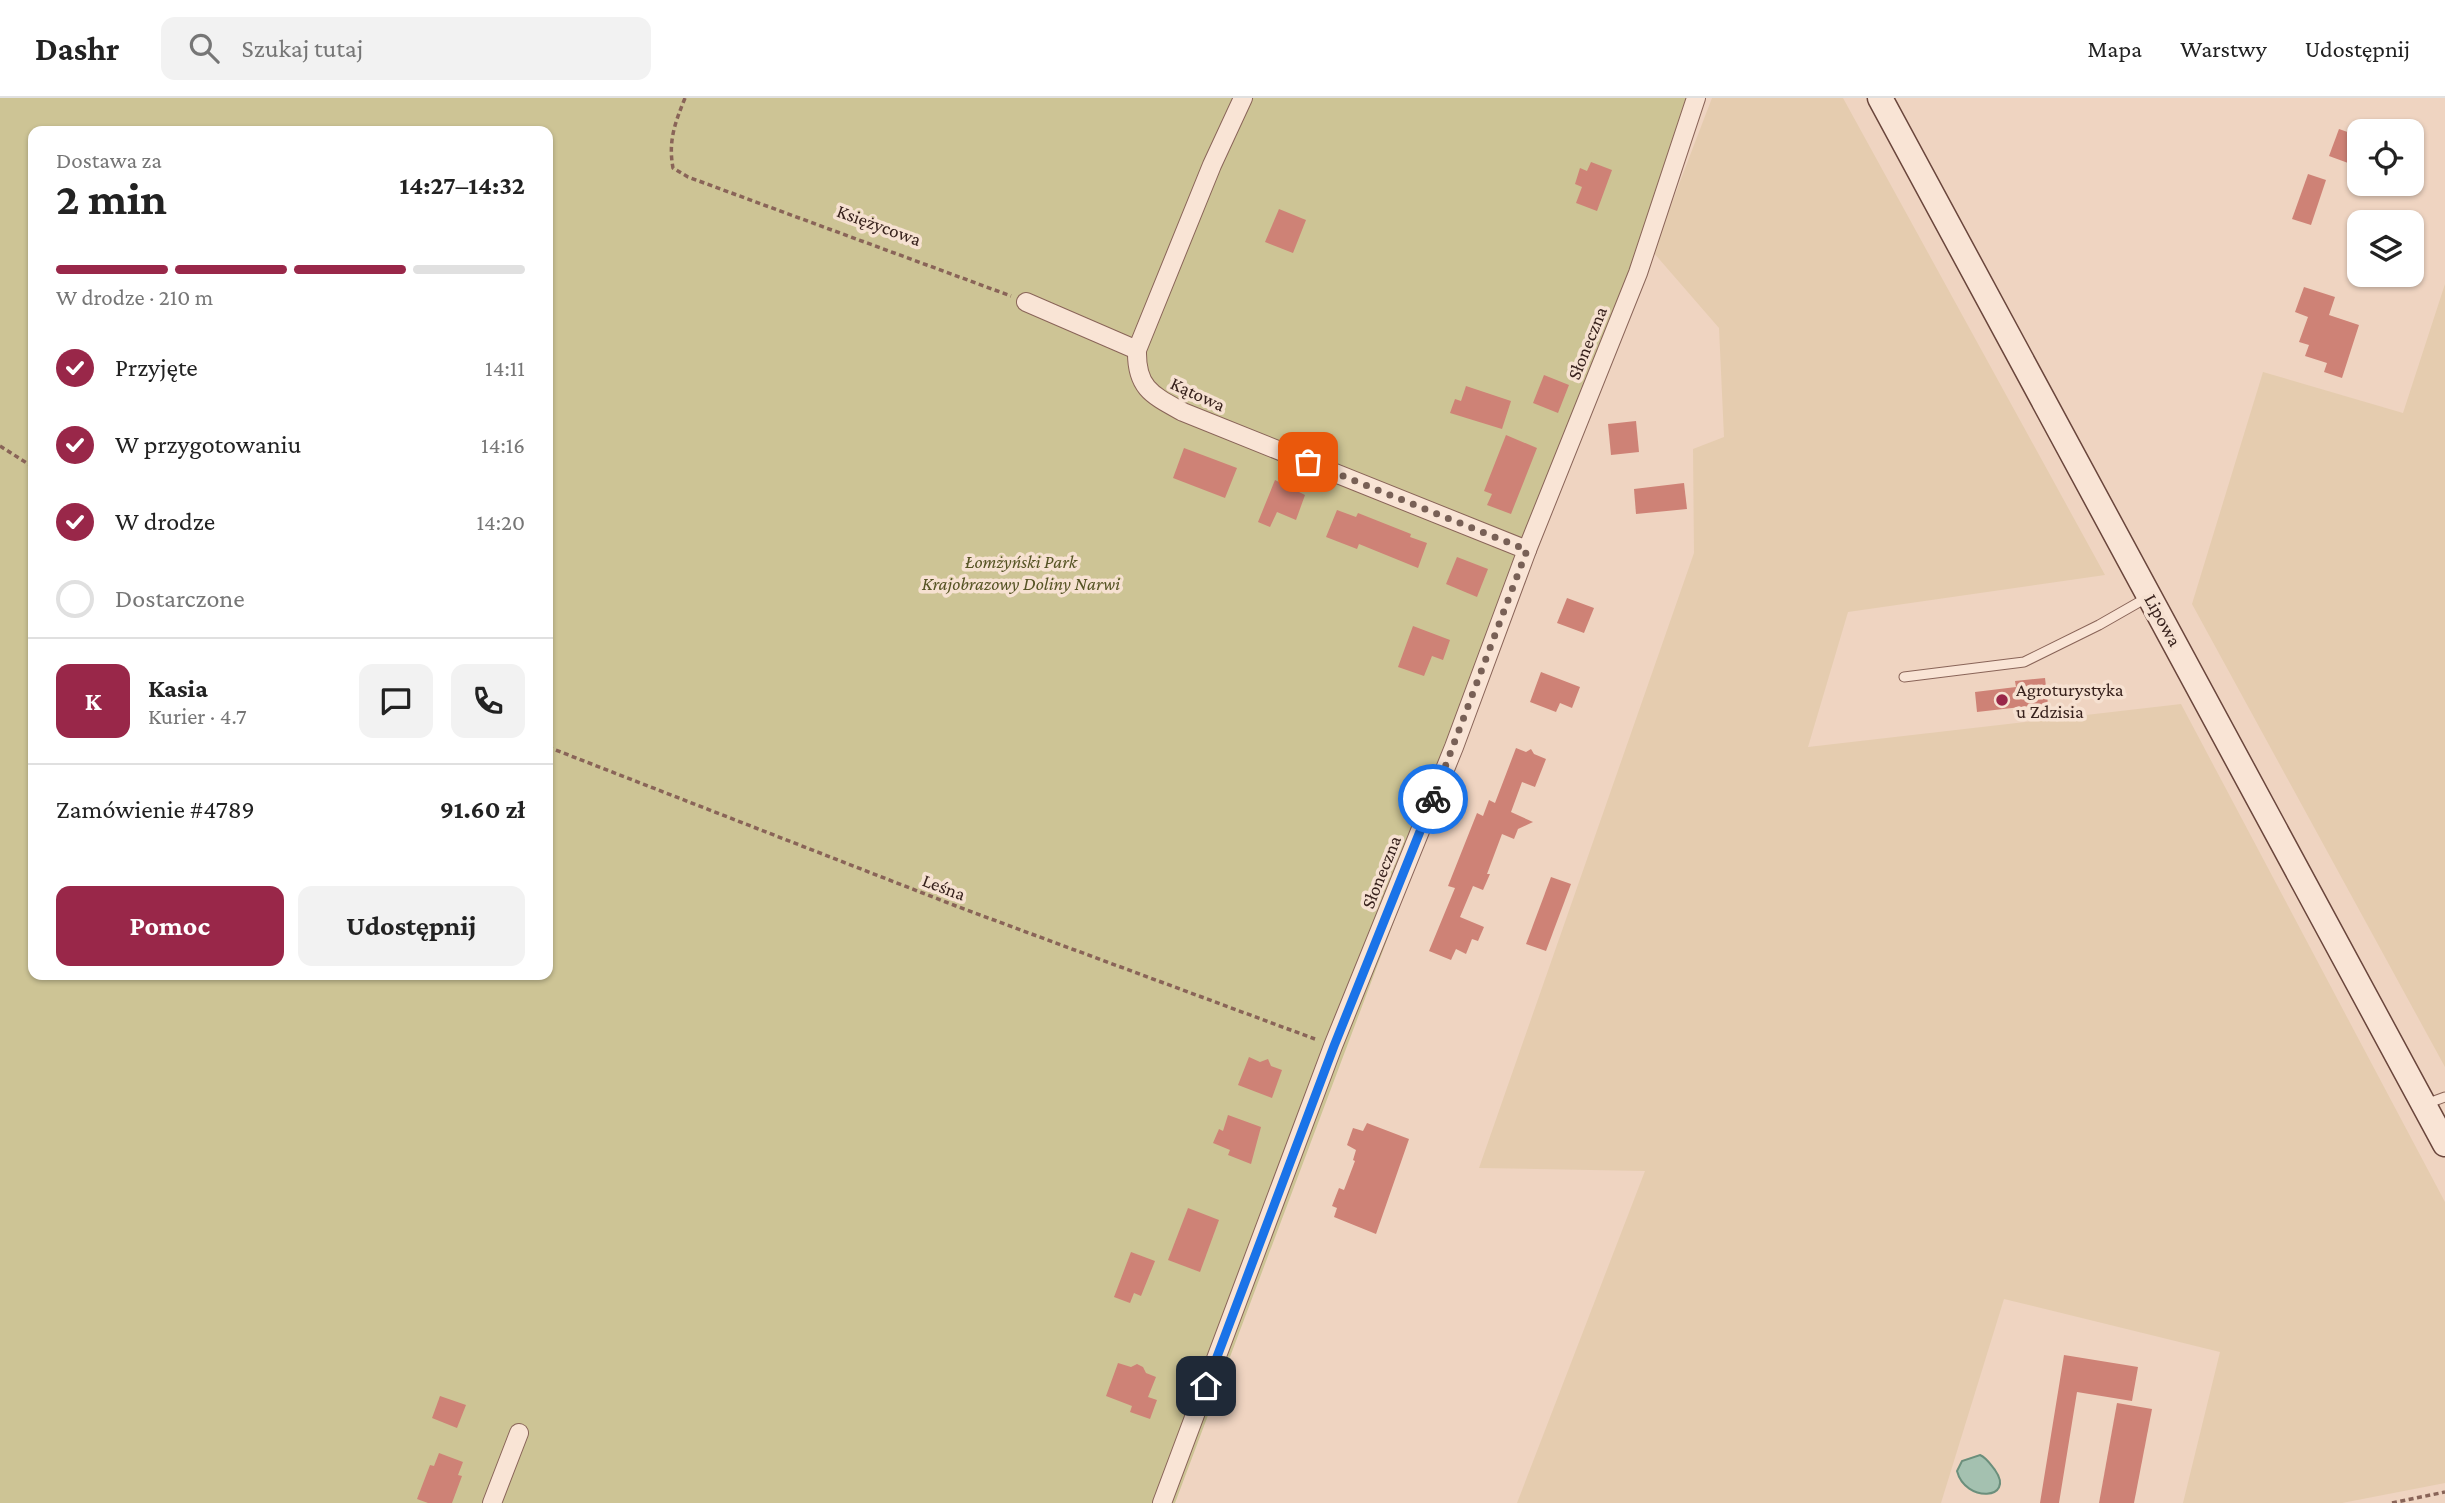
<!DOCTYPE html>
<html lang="pl">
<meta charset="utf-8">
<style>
:root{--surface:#fff;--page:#f2f2f2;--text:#222;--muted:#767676;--line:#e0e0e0;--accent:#992749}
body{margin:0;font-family:"Crimson Pro",serif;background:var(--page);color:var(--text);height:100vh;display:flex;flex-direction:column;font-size:26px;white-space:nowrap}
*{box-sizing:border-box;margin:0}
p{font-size:23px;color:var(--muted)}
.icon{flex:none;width:38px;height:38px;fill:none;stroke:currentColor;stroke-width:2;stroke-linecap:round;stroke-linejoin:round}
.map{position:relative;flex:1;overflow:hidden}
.panel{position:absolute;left:28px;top:28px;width:525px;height:854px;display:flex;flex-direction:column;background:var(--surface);border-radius:14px;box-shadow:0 2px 5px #0004}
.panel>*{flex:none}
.fabs{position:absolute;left:2347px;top:21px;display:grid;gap:14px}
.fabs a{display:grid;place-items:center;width:77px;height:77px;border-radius:14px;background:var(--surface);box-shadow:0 2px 5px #0004;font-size:35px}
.pin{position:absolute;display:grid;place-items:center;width:60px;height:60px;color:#fff;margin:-30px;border-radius:14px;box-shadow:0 4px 10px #0006}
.courier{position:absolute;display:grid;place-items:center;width:70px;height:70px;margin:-35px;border:5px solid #1a73e8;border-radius:50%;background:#fff;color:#222;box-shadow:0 2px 9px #0007}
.overview em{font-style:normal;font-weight:700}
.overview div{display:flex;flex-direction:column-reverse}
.overview{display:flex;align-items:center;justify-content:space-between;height:119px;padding:0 28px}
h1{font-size:46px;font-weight:700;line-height:52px}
.bar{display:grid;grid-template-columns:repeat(4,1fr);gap:10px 7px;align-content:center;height:84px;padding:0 28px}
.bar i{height:9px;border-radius:5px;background:var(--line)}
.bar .selected{background:var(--accent)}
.bar p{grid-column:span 4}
.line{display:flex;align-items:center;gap:18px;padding:0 28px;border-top:2px solid var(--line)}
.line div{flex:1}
.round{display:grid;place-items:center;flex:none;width:74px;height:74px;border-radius:14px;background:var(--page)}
ol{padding:0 28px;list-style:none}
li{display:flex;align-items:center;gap:21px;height:77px}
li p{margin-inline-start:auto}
li .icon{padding:7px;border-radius:50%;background:var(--accent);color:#fff;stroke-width:4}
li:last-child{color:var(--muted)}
li i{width:38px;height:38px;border:4px solid var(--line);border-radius:50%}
.cta{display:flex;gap:14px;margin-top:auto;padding:14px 28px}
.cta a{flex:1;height:80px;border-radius:14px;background:var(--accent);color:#fff;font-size:28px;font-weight:700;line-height:80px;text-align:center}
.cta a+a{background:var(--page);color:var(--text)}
header{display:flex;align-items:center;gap:42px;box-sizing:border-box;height:98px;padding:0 35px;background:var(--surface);border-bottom:2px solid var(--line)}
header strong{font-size:33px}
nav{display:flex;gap:38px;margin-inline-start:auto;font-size:24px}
.search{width:490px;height:63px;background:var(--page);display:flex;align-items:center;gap:18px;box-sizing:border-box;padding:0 24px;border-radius:14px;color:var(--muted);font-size:26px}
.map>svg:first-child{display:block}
</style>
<header>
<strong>Dashr</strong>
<div class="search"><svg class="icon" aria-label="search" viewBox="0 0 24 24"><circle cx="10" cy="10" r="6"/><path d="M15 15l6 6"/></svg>Szukaj tutaj</div>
<nav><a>Mapa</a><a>Warstwy</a><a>Udostępnij</a></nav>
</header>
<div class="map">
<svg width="2445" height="1405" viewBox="0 0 2445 1405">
<rect width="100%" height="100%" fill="#efd4c1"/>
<g fill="#e5ccaf">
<polygon points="1712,0 1843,0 2105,477 1848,514 1808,649 2181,606 2445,1104 2445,1385 2342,1405 2183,1405 2220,1254 2004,1201 1941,1405 1517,1405 1645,1073 1479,1070 1694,455 1693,351 1724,339 1719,230 1653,154"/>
<polygon points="2445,186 2445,969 2192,506 2263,274 2403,315"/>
</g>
<path fill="#cdc495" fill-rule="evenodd" d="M0,0H1704L1175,1405H0ZM33,33H548V877H33Z"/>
<path fill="#a4c1b0" stroke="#6b8f7c" stroke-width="2" d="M1980,1357C1987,1360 1990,1366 1995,1372C2016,1402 1965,1405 1957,1373L1962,1363Z"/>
<g fill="#ce8276">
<polygon points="2339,31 2359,38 2359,69 2329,58"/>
<polygon points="1591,64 1612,72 1597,113 1576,105 1582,89 1575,86 1580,70 1587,73"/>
<polygon points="2308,76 2326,82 2311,127 2292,121"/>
<polygon points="1279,111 1306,122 1293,155 1265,144"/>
<polygon points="2304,189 2335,199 2329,217 2359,227 2342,280 2324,274 2327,265 2305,258 2309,247 2299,244 2308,219 2295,214"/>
<polygon points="1544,277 1569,287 1558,315 1533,305"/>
<polygon points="1466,288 1511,303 1502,331 1450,315 1455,301 1461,303"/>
<polygon points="1636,323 1639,354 1611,357 1608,326"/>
<polygon points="1506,337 1537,350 1511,416 1487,407 1492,396 1484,393"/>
<polygon points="1184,350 1237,370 1225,400 1173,380"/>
<polygon points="1275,382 1305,397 1296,422 1277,414 1270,429 1258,424"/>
<polygon points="1684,385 1687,411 1636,416 1634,391"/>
<polygon points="1337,412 1356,419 1358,415 1411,436 1410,439 1427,445 1418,470 1359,446 1357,451 1326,439"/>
<polygon points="1457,459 1488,471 1477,499 1446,486"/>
<polygon points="1567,500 1594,510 1584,535 1557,525"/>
<polygon points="1413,528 1450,542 1443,562 1432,558 1424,578 1398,569"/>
<polygon points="1541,574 1580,589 1572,610 1560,605 1556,614 1530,604"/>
<polygon points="2045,580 2048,606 1977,614 1975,594 2016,589 2015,583"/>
<polygon points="1516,650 1526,654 1531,651 1534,656 1546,661 1535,689 1522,684 1511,714 1533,724 1518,731 1514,741 1502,736 1487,776 1490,776 1483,792 1473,788 1460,819 1484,829 1478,843 1472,841 1466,856 1456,851 1451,862 1429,853 1455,790 1448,788 1477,715 1483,718 1489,702 1495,705"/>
<polygon points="1551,779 1571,786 1546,853 1526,846"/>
<polygon points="1249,959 1260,964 1268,961 1271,968 1282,972 1272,1000 1238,987"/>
<polygon points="1228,1017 1261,1029 1251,1066 1228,1057 1230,1052 1213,1045 1219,1031 1223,1033"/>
<polygon points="1367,1025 1409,1041 1376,1136 1334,1119 1337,1110 1332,1108 1339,1090 1344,1092 1355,1063 1353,1062 1356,1052 1347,1047 1353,1030 1363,1033"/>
<polygon points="1188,1110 1219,1122 1200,1174 1168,1162"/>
<polygon points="1131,1154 1155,1163 1141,1198 1134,1195 1130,1205 1114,1199"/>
<polygon points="2064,1257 2138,1269 2132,1303 2077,1294 2059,1405 2040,1405"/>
<polygon points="1118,1265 1131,1269 1137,1266 1143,1269 1146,1275 1156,1279 1148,1299 1157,1302 1150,1321 1130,1314 1132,1308 1106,1298"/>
<polygon points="440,1298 466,1307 457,1330 432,1320"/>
<polygon points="2117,1305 2152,1311 2134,1405 2099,1405"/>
<polygon points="439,1355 463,1364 458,1377 462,1378 452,1405 428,1405 417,1401 430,1367 434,1368"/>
</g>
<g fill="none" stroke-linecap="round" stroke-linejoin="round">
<g stroke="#896458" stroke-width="11">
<g id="lane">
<polyline points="1904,579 2024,564 2099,527 2148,499"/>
<polyline points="2426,1006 2445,999"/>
</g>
</g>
<g stroke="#896458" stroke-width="20">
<g id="street">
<path d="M1243,0L1212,67L1137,252C1136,290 1152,297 1183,314L1527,452"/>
<polyline points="1026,204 1137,252"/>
<polyline points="492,1405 519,1335"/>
<polyline points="1162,1405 1333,948 1454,649 1527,452 1638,175 1696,0"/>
</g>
</g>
<g stroke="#6a463c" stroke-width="27">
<polyline id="secondary" points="1880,0 2445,1046"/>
</g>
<g stroke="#896458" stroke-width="3.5" stroke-dasharray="5 3.5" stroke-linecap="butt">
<path d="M685,0C675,25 668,43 673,70L688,79L1011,198"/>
<polyline points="0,348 33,369"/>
<polyline points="548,649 956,808 1315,941"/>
<polyline points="2392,1405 2445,1394"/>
</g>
<use href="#lane" stroke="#f9e4d5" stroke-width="9"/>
<use href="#street" stroke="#f9e4d5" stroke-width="18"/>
<use href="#secondary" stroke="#f9e4d5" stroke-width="24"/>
</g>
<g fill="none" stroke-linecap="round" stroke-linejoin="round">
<polyline stroke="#786056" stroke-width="7" stroke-dasharray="0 12.6" points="1308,364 1527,452 1433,701"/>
<polyline stroke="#1a73e8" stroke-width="9" points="1206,1288 1334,948 1433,701"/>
</g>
<circle fill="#992749" stroke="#f6e1d1" stroke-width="2.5" cx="2002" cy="602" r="7"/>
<g text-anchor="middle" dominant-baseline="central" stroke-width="7" stroke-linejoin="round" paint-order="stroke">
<g font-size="19" fill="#38221d" stroke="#f6e1d1">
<text transform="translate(879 127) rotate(20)">Księżycowa</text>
<text transform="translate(1587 245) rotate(-68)">Słoneczna</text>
<text transform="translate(1198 296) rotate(25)">Kątowa</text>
<text transform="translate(2163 522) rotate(61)">Lipowa</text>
<text transform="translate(1381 774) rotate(-68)">Słoneczna</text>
<text transform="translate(944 789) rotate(21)">Leśna</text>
</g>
<g font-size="19" font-style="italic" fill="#555323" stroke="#f6e1d1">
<text x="1021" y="463">Łomżyński Park<tspan x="1021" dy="22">Krajobrazowy Doliny Narwi</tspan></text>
</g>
<g font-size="19" fill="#38221d" stroke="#f6e1d1" text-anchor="start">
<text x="2016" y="591">Agroturystyka<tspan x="2016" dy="22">u Zdzisia</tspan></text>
</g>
</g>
</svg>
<div class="fabs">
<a><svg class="icon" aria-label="locate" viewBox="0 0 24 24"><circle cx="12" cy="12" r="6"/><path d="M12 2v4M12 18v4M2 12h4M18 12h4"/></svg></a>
<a><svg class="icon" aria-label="layers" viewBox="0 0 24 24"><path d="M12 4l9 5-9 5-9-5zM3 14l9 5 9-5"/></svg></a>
</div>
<div class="pin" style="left:1308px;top:364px;background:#ea580c"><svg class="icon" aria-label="bag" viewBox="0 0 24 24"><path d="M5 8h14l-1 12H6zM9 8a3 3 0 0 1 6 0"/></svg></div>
<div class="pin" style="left:1206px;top:1288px;background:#1f2937"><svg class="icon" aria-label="home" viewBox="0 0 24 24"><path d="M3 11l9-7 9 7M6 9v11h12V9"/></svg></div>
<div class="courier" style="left:1433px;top:701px"><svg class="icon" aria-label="bike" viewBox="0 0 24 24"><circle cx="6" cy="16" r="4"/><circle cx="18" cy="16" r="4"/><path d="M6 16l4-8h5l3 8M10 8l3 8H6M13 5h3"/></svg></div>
<section class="panel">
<div class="overview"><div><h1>2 min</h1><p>Dostawa za</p></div><em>14:27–14:32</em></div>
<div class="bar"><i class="selected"></i><i class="selected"></i><i class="selected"></i><i></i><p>W drodze · 210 m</p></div>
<ol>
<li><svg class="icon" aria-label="check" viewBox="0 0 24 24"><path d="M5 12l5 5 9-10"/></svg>Przyjęte<p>14:11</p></li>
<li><svg class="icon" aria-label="check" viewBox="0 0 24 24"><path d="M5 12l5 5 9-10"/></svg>W przygotowaniu<p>14:16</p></li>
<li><svg class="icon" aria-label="check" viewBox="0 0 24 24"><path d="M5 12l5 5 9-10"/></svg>W drodze<p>14:20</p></li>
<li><i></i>Dostarczone</li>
</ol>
<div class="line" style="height:126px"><b class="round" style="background:var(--accent);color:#fff">K</b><div><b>Kasia</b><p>Kurier · 4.7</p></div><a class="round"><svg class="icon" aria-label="chat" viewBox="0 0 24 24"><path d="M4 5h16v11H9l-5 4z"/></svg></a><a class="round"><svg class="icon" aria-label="phone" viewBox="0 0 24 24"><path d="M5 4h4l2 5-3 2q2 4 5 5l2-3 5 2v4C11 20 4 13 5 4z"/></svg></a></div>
<div class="line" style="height:91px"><div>Zamówienie #4789</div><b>91.60 zł</b></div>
<div class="cta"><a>Pomoc</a><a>Udostępnij</a></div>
</section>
</div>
